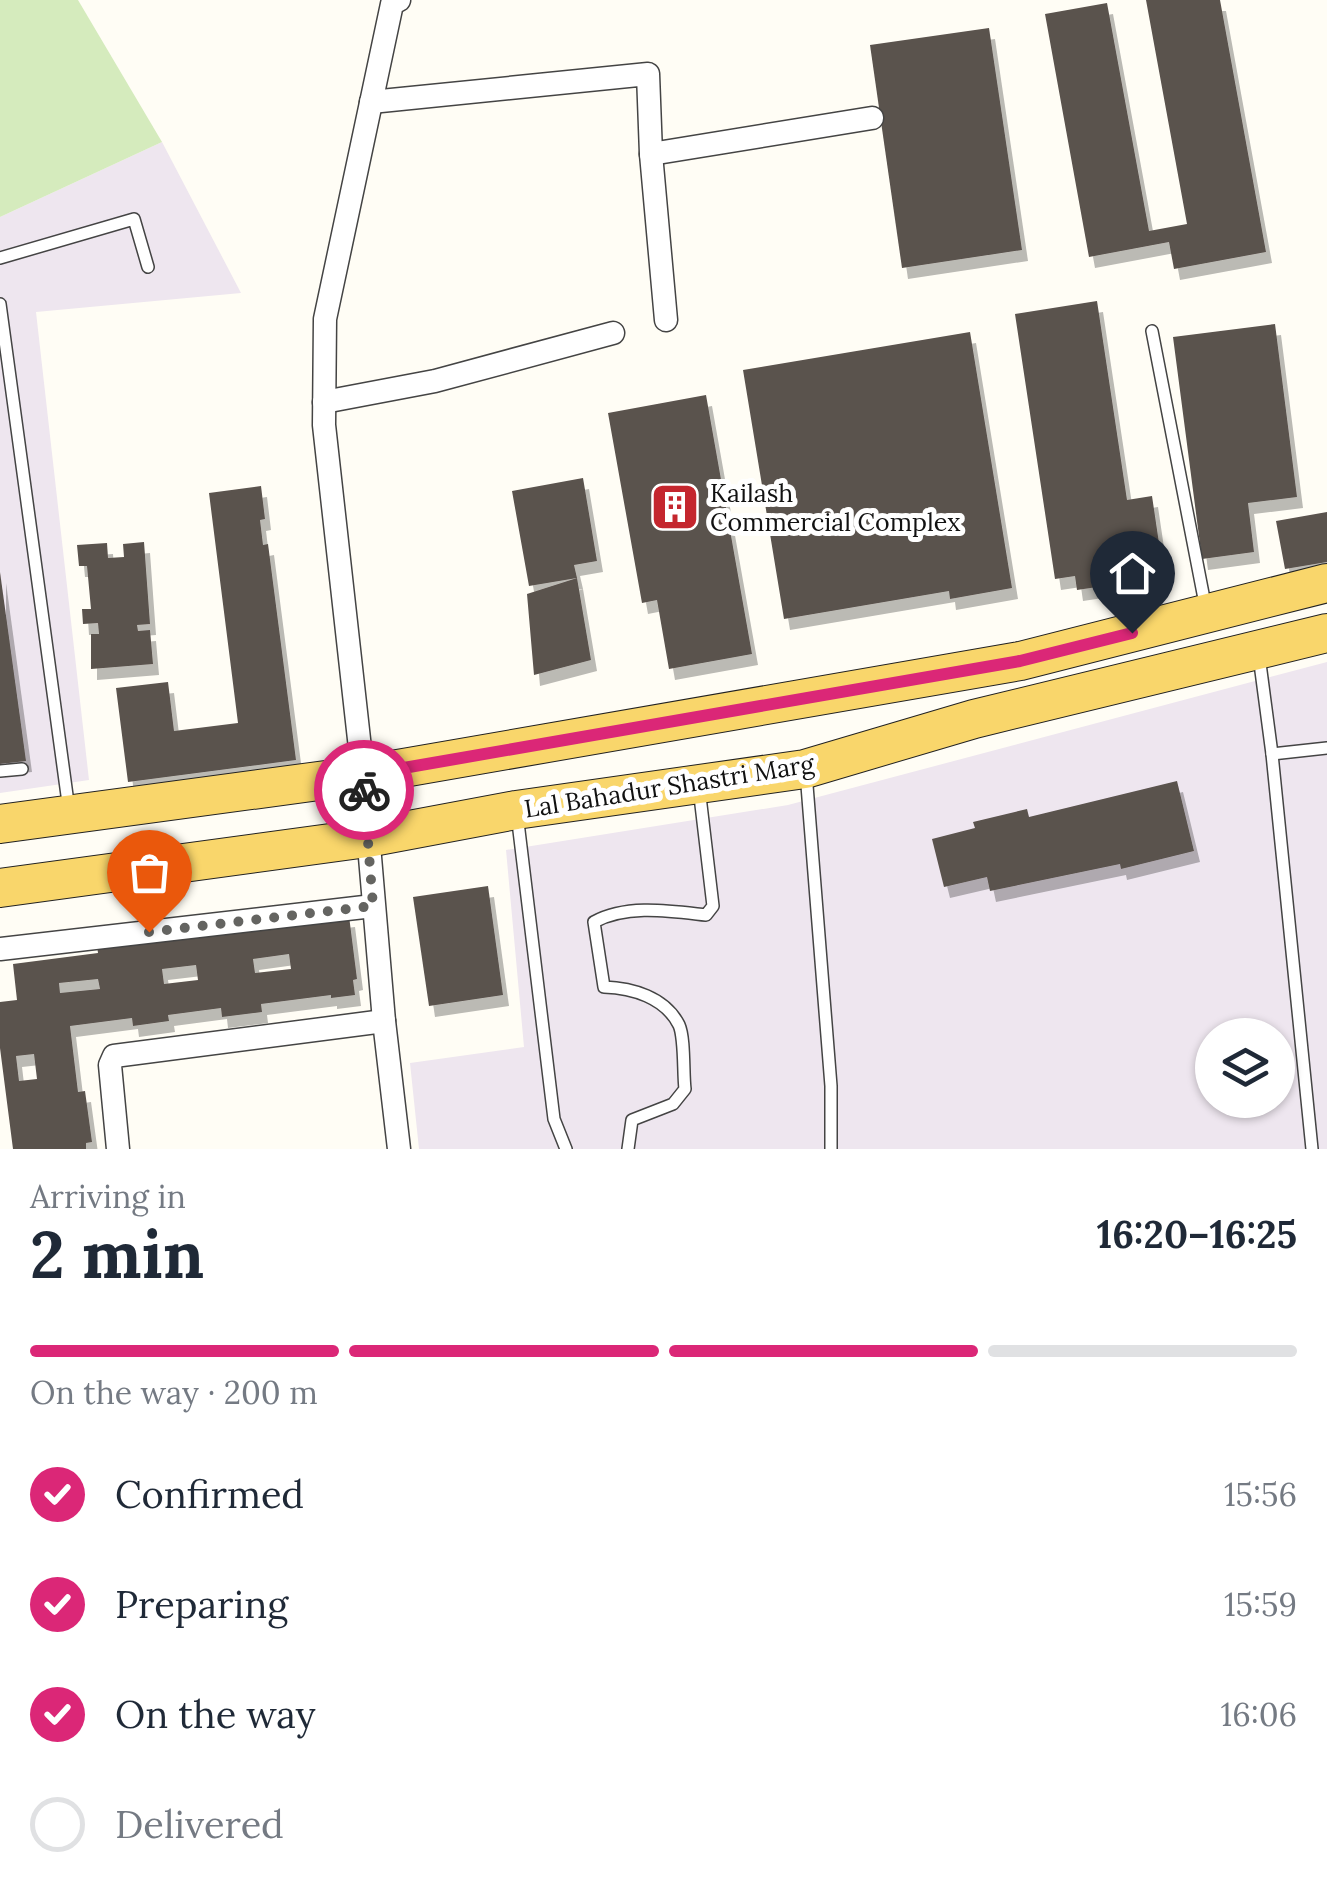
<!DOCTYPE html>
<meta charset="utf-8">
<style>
:root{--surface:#fff;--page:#f6f6f7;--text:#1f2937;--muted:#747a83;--line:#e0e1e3;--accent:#db2777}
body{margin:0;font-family:Lora,serif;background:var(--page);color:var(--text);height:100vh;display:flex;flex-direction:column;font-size:38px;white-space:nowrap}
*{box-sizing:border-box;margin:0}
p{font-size:32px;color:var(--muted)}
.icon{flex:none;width:55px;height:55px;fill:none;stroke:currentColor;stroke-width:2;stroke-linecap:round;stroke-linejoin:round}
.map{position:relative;height:1149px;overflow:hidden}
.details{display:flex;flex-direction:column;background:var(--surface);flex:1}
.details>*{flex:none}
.controls{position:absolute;left:1195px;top:1018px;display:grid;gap:20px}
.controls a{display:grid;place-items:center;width:100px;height:100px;border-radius:50%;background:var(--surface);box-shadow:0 2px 8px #0004;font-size:50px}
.pin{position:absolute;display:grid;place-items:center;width:85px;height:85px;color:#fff;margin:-102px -42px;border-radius:50% 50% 50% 0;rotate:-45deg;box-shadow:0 0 10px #0007}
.pin .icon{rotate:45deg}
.courier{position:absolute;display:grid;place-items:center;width:100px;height:100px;margin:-50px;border:8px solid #db2777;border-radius:50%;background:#fff;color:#222;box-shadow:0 2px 12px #0007}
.headline em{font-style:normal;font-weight:700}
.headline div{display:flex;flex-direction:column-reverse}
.headline{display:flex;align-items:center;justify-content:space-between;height:170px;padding:0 30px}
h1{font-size:65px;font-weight:700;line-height:75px}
.bar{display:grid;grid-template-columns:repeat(4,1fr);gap:15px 10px;align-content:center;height:120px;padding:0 30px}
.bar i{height:12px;border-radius:8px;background:var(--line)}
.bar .active{background:var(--accent)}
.bar p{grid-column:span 4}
ol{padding:0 30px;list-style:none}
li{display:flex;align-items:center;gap:30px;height:110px}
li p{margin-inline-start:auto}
li .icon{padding:10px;border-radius:50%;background:var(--accent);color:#fff;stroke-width:4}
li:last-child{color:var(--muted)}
li i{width:55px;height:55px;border:5px solid var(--line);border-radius:50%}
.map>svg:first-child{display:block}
</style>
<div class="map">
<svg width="1327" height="1149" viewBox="0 0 1327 1149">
<defs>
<filter id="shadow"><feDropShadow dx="6" dy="11" stdDeviation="0" flood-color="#0004"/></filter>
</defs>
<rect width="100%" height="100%" fill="#fffdf5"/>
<g fill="#eee6ef" fill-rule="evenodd">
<polygon points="162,142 241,293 36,312 89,780 0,793 0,217"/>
<path d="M1327,662V1149H419L410,1063L524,1047L506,850L788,805ZM1212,1035H1278V1100H1212Z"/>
</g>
<polygon fill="#d5ebbd" points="0,0 78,0 162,142 0,217"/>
<g fill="#5a524d" fill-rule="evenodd" filter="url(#shadow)">
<polygon points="1146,0 1220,0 1266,252 1174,269 1169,242 1089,257 1045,14 1107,3 1149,231 1187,224"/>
<polygon points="989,28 1022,250 902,268 870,45"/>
<polygon points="1097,301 1127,500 1152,496 1164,577 1077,590 1075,576 1055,579 1015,314"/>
<polygon points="1275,324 1297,497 1248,503 1254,552 1202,559 1173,337"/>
<polygon points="970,332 1012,588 950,599 949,591 784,619 743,370"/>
<polygon points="706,395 752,654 669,669 657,600 642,603 608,413"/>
<polygon points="583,478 597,561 574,565 577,578 591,660 534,675 527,594 577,578 529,586 512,491"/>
<polygon points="261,486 265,519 260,520 263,545 268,544 296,760 128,782 116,688 168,682 174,731 238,723 209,493"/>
<polygon points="1327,512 1327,562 1285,569 1276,521"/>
<polygon points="144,542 150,624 137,625 138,631 150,630 153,664 91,669 91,634 99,634 98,623 83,624 82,609 91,609 87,566 79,566 77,545 107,543 108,558 124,557 123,544"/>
<polygon points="0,572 26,761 0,764"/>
<polygon points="1177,781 1194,851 1121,869 1120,864 990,891 987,877 944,887 932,839 975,828 973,822 1027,809 1029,817"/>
<polygon points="488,886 503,995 429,1006 413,897"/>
<path d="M349,916L357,979L353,980L355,995L331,998V995L261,1004L262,1012L222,1017L221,1008L168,1015L169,1021L133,1026L132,1018L70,1026L78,1092L85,1091L92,1142L86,1143V1149H13L0,1048V1002L17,1000L13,964L98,953L97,946ZM289,954L291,969L255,973L253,959ZM196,965L198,980L164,984L162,969ZM98,979L100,989L60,993L59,983ZM34,1054L37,1079L19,1081L16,1056Z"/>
</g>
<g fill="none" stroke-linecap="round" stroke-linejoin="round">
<g stroke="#444" stroke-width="14">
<g id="lane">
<polyline points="0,258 134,219 148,267"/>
<polyline points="0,304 69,810"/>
<polyline points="1152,331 1206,609"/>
<polyline points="1259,656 1272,754 1312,1149"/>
<polyline points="1272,754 1327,748"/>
<polyline points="0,771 22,769"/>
<polyline points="806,773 831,1086 831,1149"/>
<polyline points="517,814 554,1119 566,1149"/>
<path d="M628,1149L632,1120L673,1104L685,1089C683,1074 685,1038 679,1025C665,997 632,988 604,987L594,922C627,904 670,911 706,915L713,906L699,788"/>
</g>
</g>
<g stroke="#444" stroke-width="25">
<g id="street">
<polyline points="371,102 648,74 651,154 872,118"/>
<polyline points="651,154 666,320"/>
<polyline points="324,402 435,381 613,333"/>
<polyline points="0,949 373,906"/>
<polyline points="118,1149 110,1065 114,1056 384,1021"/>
<polyline points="399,1149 384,1021 363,775 324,425 325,319 392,4 399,0"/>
</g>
</g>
<g stroke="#222" stroke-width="40">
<g id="primary">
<polyline points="0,824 363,775 1020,661 1327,583"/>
<polyline points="0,888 367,838 516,810 805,769 974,719 1327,633"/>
</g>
</g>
<use href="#lane" stroke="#fff" stroke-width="11"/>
<use href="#street" stroke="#fff" stroke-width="22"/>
<use href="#primary" stroke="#f9d66b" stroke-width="38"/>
</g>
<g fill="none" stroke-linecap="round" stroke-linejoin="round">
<polyline stroke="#646461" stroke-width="10" stroke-dasharray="0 18" points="149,932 373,906 364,790"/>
<polyline stroke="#db2777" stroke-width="12" points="364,790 363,775 1020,661 1132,633"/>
</g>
<defs>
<g id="building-square" transform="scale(2.5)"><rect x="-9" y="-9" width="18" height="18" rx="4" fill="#c4262e" stroke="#fff"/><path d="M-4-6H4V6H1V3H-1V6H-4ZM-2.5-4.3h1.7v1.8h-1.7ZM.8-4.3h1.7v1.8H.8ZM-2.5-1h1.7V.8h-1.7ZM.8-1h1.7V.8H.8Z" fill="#fff"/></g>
</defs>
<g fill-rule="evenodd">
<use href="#building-square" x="675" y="507"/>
</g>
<g text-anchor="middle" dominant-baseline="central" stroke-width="10" stroke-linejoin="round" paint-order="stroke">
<g font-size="25" fill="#111" stroke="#fff" text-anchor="start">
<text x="710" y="493">Kailash<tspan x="710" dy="29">Commercial Complex</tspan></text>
</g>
<g font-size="25" fill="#111" stroke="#fff">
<text transform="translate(669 786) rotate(-9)">Lal Bahadur Shastri Marg</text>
</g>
</g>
</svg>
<div class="controls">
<a><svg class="icon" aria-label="layers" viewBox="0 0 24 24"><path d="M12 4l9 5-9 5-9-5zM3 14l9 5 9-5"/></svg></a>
</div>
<div class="pin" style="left:149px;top:932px;background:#ea580c"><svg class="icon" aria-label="bag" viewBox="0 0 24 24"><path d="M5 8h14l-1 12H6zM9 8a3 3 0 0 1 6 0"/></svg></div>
<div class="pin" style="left:1132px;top:633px;background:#1f2937"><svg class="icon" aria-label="home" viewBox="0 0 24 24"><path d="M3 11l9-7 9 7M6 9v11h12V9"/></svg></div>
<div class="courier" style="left:364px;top:790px"><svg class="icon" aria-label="bike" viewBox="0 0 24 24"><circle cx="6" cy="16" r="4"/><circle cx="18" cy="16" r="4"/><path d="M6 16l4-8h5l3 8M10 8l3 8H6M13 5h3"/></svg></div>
</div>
<section class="details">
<div class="headline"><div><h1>2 min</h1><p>Arriving in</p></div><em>16:20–16:25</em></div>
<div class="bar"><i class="active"></i><i class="active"></i><i class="active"></i><i></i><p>On the way · 200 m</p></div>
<ol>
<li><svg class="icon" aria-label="check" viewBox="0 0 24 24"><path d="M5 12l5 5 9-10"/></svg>Confirmed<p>15:56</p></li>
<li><svg class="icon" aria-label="check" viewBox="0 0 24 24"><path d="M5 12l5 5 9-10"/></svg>Preparing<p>15:59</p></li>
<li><svg class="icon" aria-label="check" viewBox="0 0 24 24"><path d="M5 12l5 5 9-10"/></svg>On the way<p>16:06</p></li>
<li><i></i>Delivered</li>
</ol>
</section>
